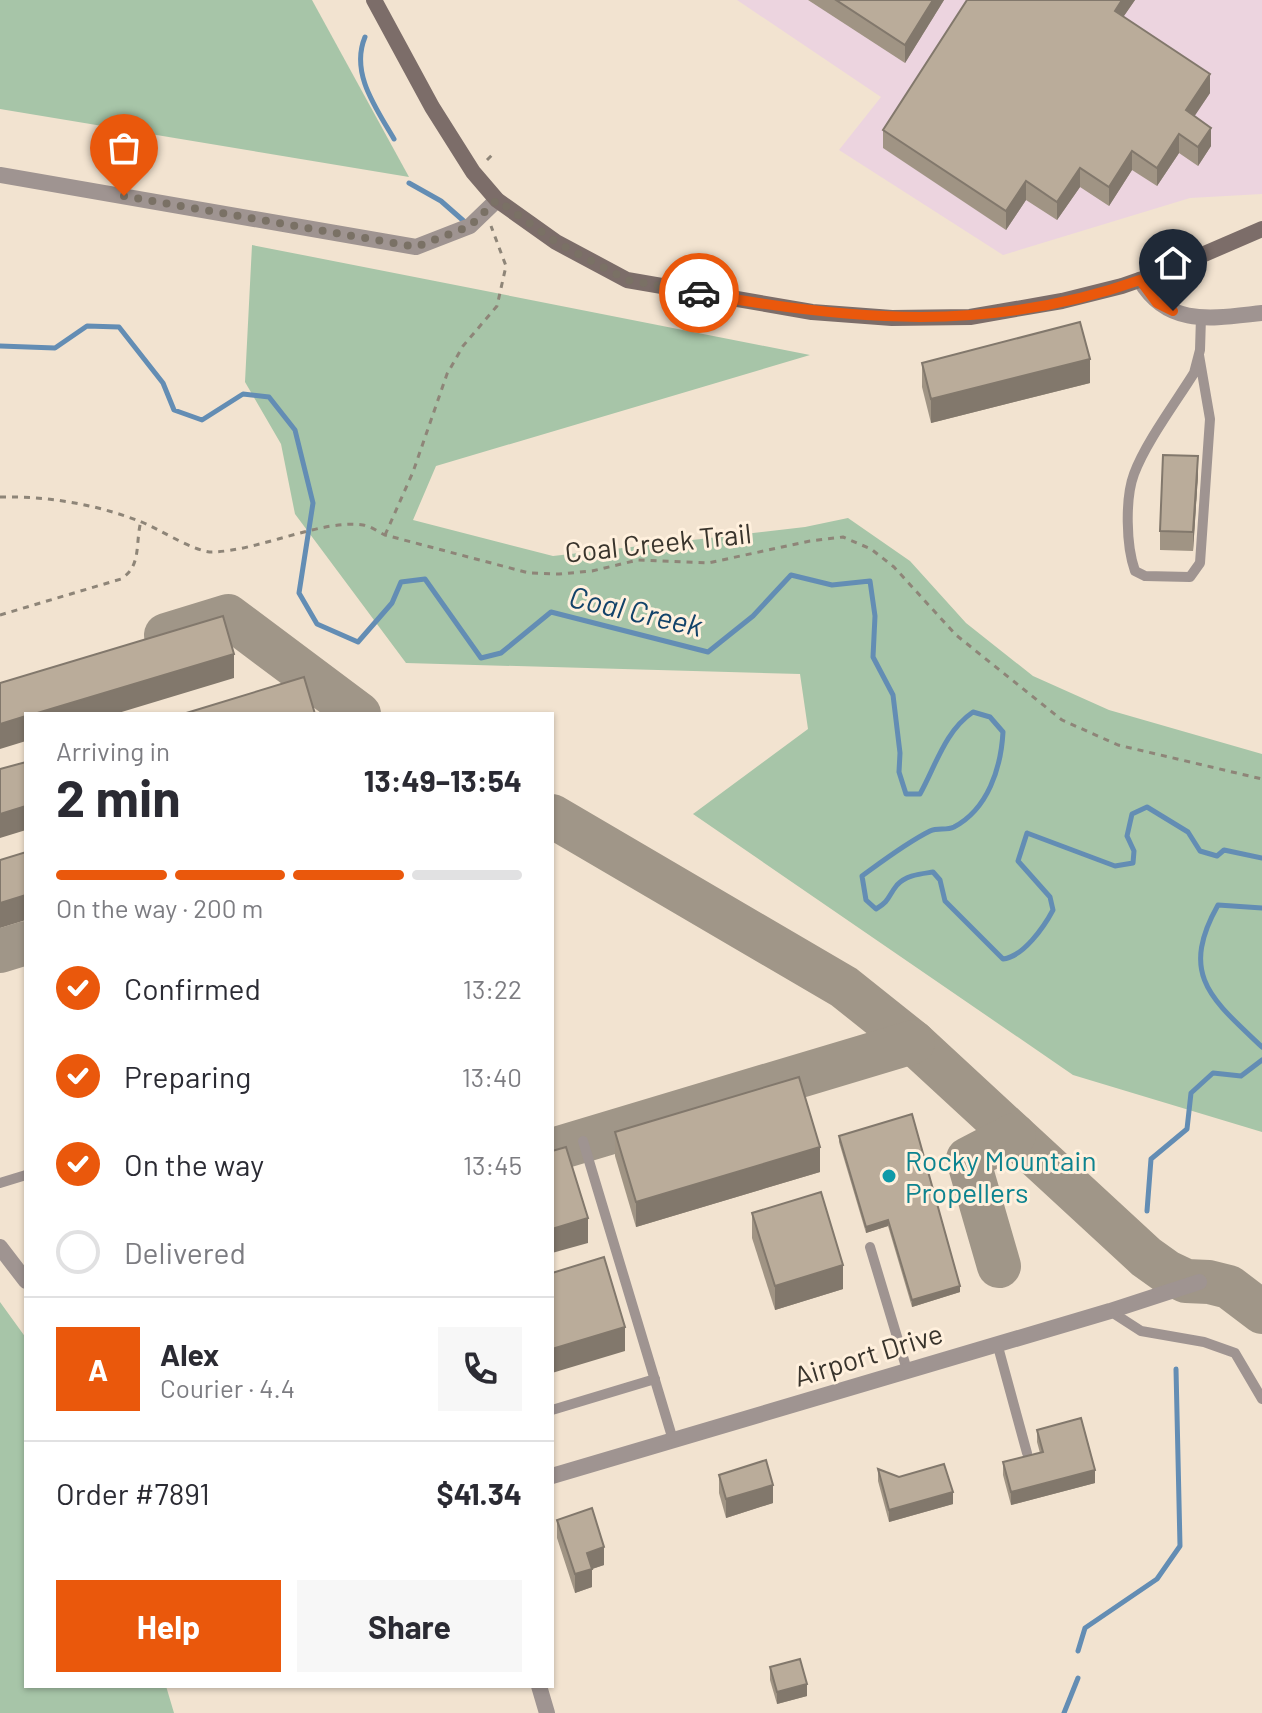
<!DOCTYPE html>
<meta charset="utf-8">
<style>
:root{--surface:#fff;--page:#f7f7f7;--text:#2b2b33;--muted:#7c7c81;--line:#e1e1e2;--accent:#ea580c}
body{margin:0;font-family:Barlow,sans-serif;background:var(--page);color:var(--text);height:100vh;display:flex;flex-direction:column;font-size:30px;white-space:nowrap}
*{box-sizing:border-box;margin:0}
p{font-size:26px;color:var(--muted)}
.icon{flex:none;width:44px;height:44px;fill:none;stroke:currentColor;stroke-width:2;stroke-linecap:round;stroke-linejoin:round}
.map{position:relative;flex:1;overflow:hidden}
.drawer{position:absolute;left:24px;top:712px;width:530px;height:976px;display:flex;flex-direction:column;background:var(--surface);border-radius:0px;box-shadow:0 2px 6px #0004}
.drawer>*{flex:none}
.pin{position:absolute;display:grid;place-items:center;width:68px;height:68px;color:#fff;margin:-82px -34px;border-radius:50% 50% 50% 0;rotate:-45deg;box-shadow:0 0 8px #0007}
.pin .icon{rotate:45deg}
.courier{position:absolute;display:grid;place-items:center;width:80px;height:80px;margin:-40px;border:6px solid #ea580c;border-radius:50%;background:#fff;color:#222;box-shadow:0 2px 10px #0007}
.head em{font-style:normal;font-weight:700}
.head div{display:flex;flex-direction:column-reverse}
.head{display:flex;align-items:center;justify-content:space-between;height:136px;padding:0 32px}
h1{font-size:52px;font-weight:700;line-height:60px}
.bar{display:grid;grid-template-columns:repeat(4,1fr);gap:12px 8px;align-content:center;height:96px;padding:0 32px}
.bar i{height:10px;border-radius:6px;background:var(--line)}
.bar .selected{background:var(--accent)}
.bar p{grid-column:span 4}
.line{display:flex;align-items:center;gap:20px;padding:0 32px;border-top:2px solid var(--line)}
.line div{flex:1}
.round{display:grid;place-items:center;flex:none;width:84px;height:84px;border-radius:0px;background:var(--page)}
ol{padding:0 32px;list-style:none}
li{display:flex;align-items:center;gap:24px;height:88px}
li p{margin-inline-start:auto}
li .icon{padding:8px;border-radius:50%;background:var(--accent);color:#fff;stroke-width:4}
li:last-child{color:var(--muted)}
li i{width:44px;height:44px;border:4px solid var(--line);border-radius:50%}
.cta{display:flex;gap:16px;margin-top:auto;padding:16px 32px}
.cta a{flex:1;height:92px;border-radius:0px;background:var(--accent);color:#fff;font-size:32px;font-weight:700;line-height:92px;text-align:center}
.cta a+a{background:var(--page);color:var(--text)}
.map>svg:first-child{display:block}
</style>
<div class="map">
<svg width="1262" height="1713" viewBox="0 0 1262 1713">
<rect width="100%" height="100%" fill="#f2e3d0"/>
<polygon fill="#ecd4df" points="737,0 1262,0 1262,194 1190,198 1003,255 839,150 881,97"/>
<g fill="#a7c5a8">
<polygon points="0,0 312,0 409,177 0,109"/>
<polygon points="252,245 810,355 436,466 413,520 553,556 805,527 848,518 910,561 966,623 1033,676 1109,710 1262,754 1262,1132 1073,1075 693,814 808,729 800,674 406,663 295,514 281,444 245,382"/>
<polygon points="0,1302 26,1338 26,1686 166,1686 174,1713 0,1713"/>
</g>
<g fill="none" stroke-linecap="round" stroke-linejoin="round">
<g stroke="#638db4" stroke-width="5">
<path d="M365,37C350,73 376,108 394,139"/>
<polyline points="409,183 441,201 466,223"/>
<path d="M0,346L55,348L87,326L119,327L163,383L174,410L202,420L243,394L269,397L295,430L313,503L299,593L317,624L358,642L392,603L401,582L425,579L481,658L501,653L551,612L708,652L753,616L791,575L832,585L870,581L875,616L873,657L893,695L900,753L899,772L906,794H920C936,765 945,731 973,712L990,717L1003,732C1001,768 988,809 954,827C946,831 938,827 930,831C906,843 884,860 862,876L866,900L876,909C890,901 888,896 897,885C906,875 920,874 933,872L940,880L945,901L1003,959C1023,957 1044,927 1053,910L1050,897L1018,861L1027,833L1115,866L1133,863L1134,851L1127,836L1132,814L1147,807L1188,832L1200,851L1217,856L1224,850L1262,858"/>
<path d="M1262,908L1218,905C1178,976 1213,1000 1262,1047"/>
<polyline points="1147,1211 1151,1159 1187,1129 1191,1093 1213,1073 1241,1076 1262,1060"/>
<polyline points="1078,1651 1085,1628 1157,1579 1180,1546 1176,1369"/>
<polyline points="1064,1713 1078,1678"/>
</g>
<g stroke="#a09688" stroke-width="44">
<polyline points="166,635 228,616 359,714"/>
<polyline points="552,816 844,987 913,1042 1146,1257 1167,1272 1186,1281 1209,1282 1229,1287 1262,1312"/>
<polyline points="0,951 26,943"/>
<polyline points="552,1150 913,1042"/>
<polyline points="999,1266 968,1159 1014,1135"/>
</g>
<g stroke="#8e8578" stroke-width="3" stroke-dasharray="6 6" stroke-linecap="butt">
<polyline points="487,160 495,152"/>
<path d="M0,497C47,496 95,504 139,521C158,528 194,552 212,552C259,551 321,519 363,525C371,526 378,532 385,535L529,573L559,574L592,571L638,560L708,563L810,541L843,537L871,549L894,567L956,635L1062,720L1118,745L1262,779"/>
<polyline points="385,535 413,472 447,374 463,346 497,306 506,266 491,226"/>
<path d="M0,615L121,579C142,566 135,543 141,521"/>
</g>
<g stroke="#9f9491" stroke-width="10">
<path d="M1199,355L1210,419L1200,563L1190,577L1145,576L1135,571C1126,546 1125,498 1134,474C1146,442 1176,402 1194,373L1200,350L1201,317"/>
<polyline points="583,1141 673,1440"/>
<polyline points="0,1183 26,1175"/>
<polyline points="870,1247 907,1370"/>
<polyline points="1110,1311 1141,1331 1204,1342 1235,1353 1262,1399"/>
<polyline points="997,1343 1027,1453"/>
<polyline points="552,1410 655,1379"/>
</g>
<g stroke="#9f9491" stroke-width="16">
<path d="M1140,280C1168,328 1214,318 1262,313"/>
<polyline points="0,1247 26,1281"/>
<polyline points="552,1476 1110,1311 1199,1282"/>
<polyline points="539,1686 547,1713"/>
</g>
<polyline stroke="#9f9491" stroke-width="16" points="0,175 416,247 470,226 497,200"/>
<polyline stroke="#7c6d69" stroke-width="16" points="374,0 432,107 473,172 497,200 556,242 627,280 812,312 892,318 970,317 1062,301 1122,286 1165,271 1262,229"/>
</g>
<g fill="#a09484">
<polygon points="808,0 944,0 905,63"/>
<polygon points="967,0 1135,0 1123,17 1210,93 1194,116 1211,146 1198,166 1179,153 1157,186 1132,170 1109,206 1080,187 1057,220 1026,200 1006,230 883,148 883,130"/>
<polygon points="922,363 1090,383 931,423 922,387"/>
<polygon points="1198,475 1193,551 1160,550 1160,531"/>
<polygon points="615,1132 820,1172 636,1227 615,1156"/>
<polygon points="839,1136 960,1292 912,1307 888,1226 866,1233 839,1142"/>
<polygon points="752,1213 843,1289 775,1310 752,1238"/>
<polygon points="1037,1430 1095,1483 1011,1505 1003,1475 1003,1462 1040,1453 1037,1442"/>
<polygon points="878,1469 953,1504 889,1522 878,1481"/>
<polygon points="719,1475 773,1503 726,1518 719,1493"/>
<polygon points="557,1520 604,1565 592,1569 592,1587 575,1593 557,1538"/>
<polygon points="770,1667 807,1696 777,1704 770,1680"/>
</g>
<g fill="#82786c">
<polygon points="933,0 944,0 905,63 905,45"/>
<polygon points="1122,0 1135,0 1115,29 1115,11"/>
<polygon points="1210,74 1210,93 1186,129 1186,110"/>
<polygon points="1211,128 1211,146 1198,166 1198,147"/>
<polygon points="1179,134 1179,153 1157,186 1157,168"/>
<polygon points="1132,151 1132,170 1109,206 1109,187"/>
<polygon points="1080,168 1080,187 1057,220 1057,202"/>
<polygon points="1026,181 1026,200 1006,230 1006,211"/>
<polygon points="1090,359 1090,383 931,423 931,399"/>
<polygon points="1198,456 1198,475 1193,551 1193,532"/>
<polygon points="234,654 234,678 115,714 34,714"/>
<polygon points="26,716 26,741 0,749 0,724"/>
<polygon points="26,806 26,830 0,838 0,814"/>
<polygon points="26,895 26,920 0,928 0,903"/>
<polygon points="820,1147 820,1172 636,1227 636,1202"/>
<polygon points="588,1218 588,1243 552,1253 552,1229"/>
<polygon points="888,1220 888,1226 866,1233 866,1227"/>
<polygon points="843,1265 843,1289 775,1310 775,1286"/>
<polygon points="960,1286 960,1292 912,1307 912,1300"/>
<polygon points="625,1327 625,1351 552,1373 552,1349"/>
<polygon points="1095,1470 1095,1483 1011,1505 1011,1492"/>
<polygon points="773,1485 773,1503 726,1518 726,1499"/>
<polygon points="953,1492 953,1504 889,1522 889,1510"/>
<polygon points="604,1547 604,1565 592,1569 592,1587 575,1593 575,1574 587,1553"/>
<polygon points="807,1684 807,1696 777,1704 777,1692"/>
</g>
<g fill="#baac9a" stroke="#82786c" stroke-width="2">
<polygon points="836,0 933,0 905,45"/>
<polygon points="967,0 1122,0 1115,11 1210,74 1186,110 1211,128 1198,147 1179,134 1157,168 1132,151 1109,187 1080,168 1057,202 1026,181 1006,211 883,130"/>
<polygon points="1080,322 1090,359 931,399 922,363"/>
<polygon points="1163,455 1198,456 1193,532 1160,531"/>
<polygon points="223,616 234,654 34,714 26,714 26,716 0,724 0,683"/>
<polygon points="304,677 315,714 183,714"/>
<polygon points="26,762 26,806 0,814 0,769"/>
<polygon points="26,852 26,895 0,903 0,860"/>
<polygon points="799,1077 820,1147 636,1202 615,1132"/>
<polygon points="912,1114 960,1286 912,1300 888,1220 866,1227 839,1136"/>
<polygon points="566,1147 588,1218 552,1229 552,1151"/>
<polygon points="821,1192 843,1265 775,1286 752,1213"/>
<polygon points="604,1257 625,1327 552,1349 552,1273"/>
<polygon points="1081,1418 1095,1470 1011,1492 1003,1462 1043,1452 1037,1430"/>
<polygon points="766,1460 773,1485 726,1499 719,1475"/>
<polygon points="944,1464 953,1492 889,1510 878,1469 899,1477"/>
<polygon points="592,1508 604,1547 587,1553 592,1569 575,1574 557,1520"/>
<polygon points="800,1659 807,1684 777,1692 770,1667"/>
</g>
<g fill="none" stroke-linecap="round" stroke-linejoin="round">
<polyline stroke="#7a7165" stroke-width="8" stroke-dasharray="0 14.4" points="124,196 416,247 470,226 497,200 556,242 627,280 699,293"/>
<path stroke="#ea580c" stroke-width="10" d="M699,293C851,321 991,333 1140,280L1157,303L1173,311"/>
</g>
<circle fill="#0f9aa8" stroke="#fff0dd" stroke-width="3" cx="889" cy="1176" r="8"/>
<g text-anchor="middle" dominant-baseline="central" stroke-width="6" stroke-linejoin="round" paint-order="stroke">
<g font-size="28" fill="#39342c" stroke="#fff0dd">
<text transform="translate(658 542) rotate(-6)">Coal Creek Trail</text>
<text transform="translate(868 1354) rotate(-17)">Airport Drive</text>
</g>
<g font-size="28" fill="#0d838f" stroke="#fff0dd" text-anchor="start">
<text x="905" y="1160">Rocky Mountain<tspan x="905" dy="32">Propellers</tspan></text>
</g>
<g font-size="30" font-style="italic" fill="#13436a" stroke="#fff0dd">
<text transform="translate(636 610) rotate(13)">Coal Creek</text>
</g>
</g>
</svg>
<div class="pin" style="left:124px;top:196px;background:#ea580c"><svg class="icon" aria-label="bag" viewBox="0 0 24 24"><path d="M5 8h14l-1 12H6zM9 8a3 3 0 0 1 6 0"/></svg></div>
<div class="pin" style="left:1173px;top:311px;background:#1f2937"><svg class="icon" aria-label="home" viewBox="0 0 24 24"><path d="M3 11l9-7 9 7M6 9v11h12V9"/></svg></div>
<div class="courier" style="left:699px;top:293px"><svg class="icon" aria-label="car" viewBox="0 0 24 24"><path d="M5 17H2v-5l4-1 3-4h7l3 4 3 1v5h-3M9 17h6M6 11h13"/><circle cx="7" cy="17" r="2"/><circle cx="17" cy="17" r="2"/></svg></div>
<section class="drawer">
<div class="head"><div><h1>2 min</h1><p>Arriving in</p></div><em>13:49–13:54</em></div>
<div class="bar"><i class="selected"></i><i class="selected"></i><i class="selected"></i><i></i><p>On the way · 200 m</p></div>
<ol>
<li><svg class="icon" aria-label="check" viewBox="0 0 24 24"><path d="M5 12l5 5 9-10"/></svg>Confirmed<p>13:22</p></li>
<li><svg class="icon" aria-label="check" viewBox="0 0 24 24"><path d="M5 12l5 5 9-10"/></svg>Preparing<p>13:40</p></li>
<li><svg class="icon" aria-label="check" viewBox="0 0 24 24"><path d="M5 12l5 5 9-10"/></svg>On the way<p>13:45</p></li>
<li><i></i>Delivered</li>
</ol>
<div class="line" style="height:144px"><b class="round" style="background:var(--accent);color:#fff">A</b><div><b>Alex</b><p>Courier · 4.4</p></div><a class="round"><svg class="icon" aria-label="phone" viewBox="0 0 24 24"><path d="M5 4h4l2 5-3 2q2 4 5 5l2-3 5 2v4C11 20 4 13 5 4z"/></svg></a></div>
<div class="line" style="height:104px"><div>Order #7891</div><b>$41.34</b></div>
<div class="cta"><a>Help</a><a>Share</a></div>
</section>
</div>
